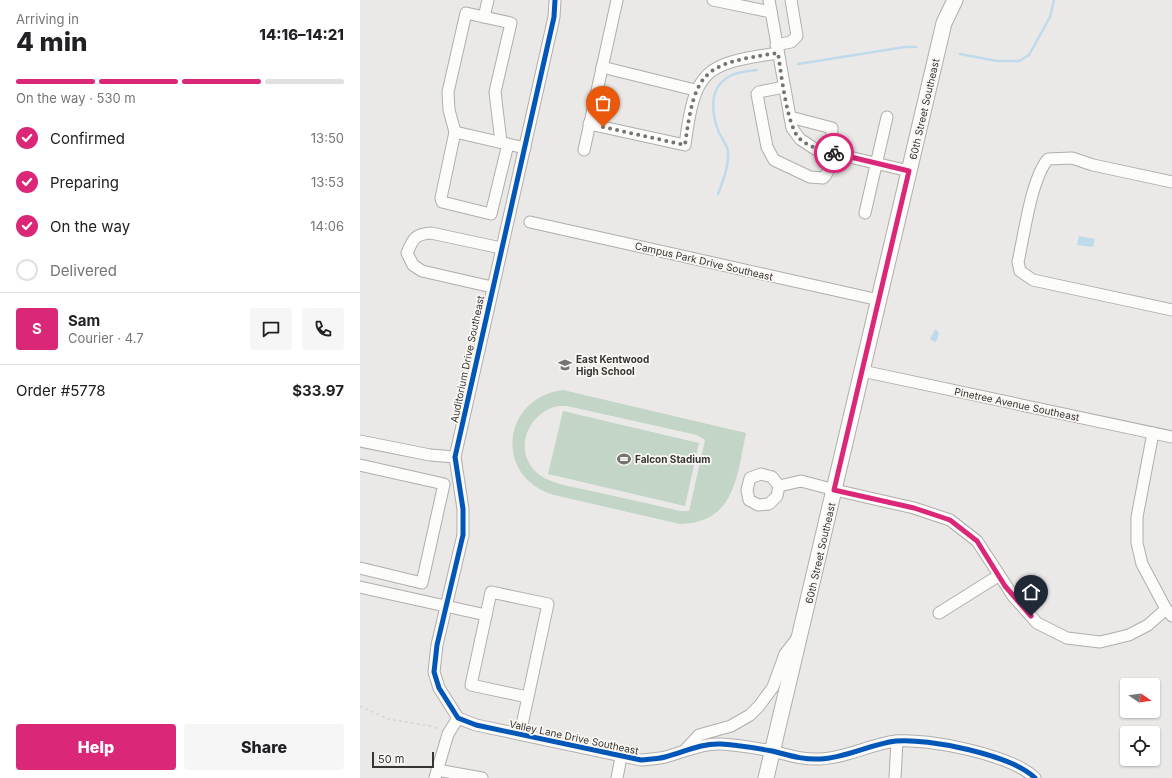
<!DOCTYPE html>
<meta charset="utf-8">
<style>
:root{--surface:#fff;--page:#f6f6f6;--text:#202124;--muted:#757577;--line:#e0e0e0;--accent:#db2777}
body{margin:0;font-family:Inter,sans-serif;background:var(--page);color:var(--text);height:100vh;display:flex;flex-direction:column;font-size:15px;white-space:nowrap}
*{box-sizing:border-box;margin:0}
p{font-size:13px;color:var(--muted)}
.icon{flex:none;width:22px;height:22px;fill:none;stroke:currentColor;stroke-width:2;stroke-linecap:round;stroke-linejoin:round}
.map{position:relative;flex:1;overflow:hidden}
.side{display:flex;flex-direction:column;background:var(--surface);width:360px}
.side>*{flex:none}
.needle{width:26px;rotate:103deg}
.buttons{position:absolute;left:760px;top:678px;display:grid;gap:8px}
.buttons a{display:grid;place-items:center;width:40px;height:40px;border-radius:4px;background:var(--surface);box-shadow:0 1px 3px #0004;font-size:20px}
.scale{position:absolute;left:12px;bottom:10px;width:62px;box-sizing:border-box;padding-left:4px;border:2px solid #373534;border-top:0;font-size:11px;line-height:14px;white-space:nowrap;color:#373534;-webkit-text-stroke:3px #faf6f2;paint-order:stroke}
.pin{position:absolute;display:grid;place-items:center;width:34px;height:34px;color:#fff;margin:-41px -17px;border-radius:50% 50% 50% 0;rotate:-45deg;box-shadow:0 0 4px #0007}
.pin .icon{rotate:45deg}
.courier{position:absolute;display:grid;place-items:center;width:40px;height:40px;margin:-20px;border:3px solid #db2777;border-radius:50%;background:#fff;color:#222;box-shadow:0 1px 5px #0007}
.summary em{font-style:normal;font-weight:800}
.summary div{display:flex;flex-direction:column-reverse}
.summary{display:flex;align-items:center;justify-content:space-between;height:68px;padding:0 16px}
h1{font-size:26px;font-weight:800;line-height:30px}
.bar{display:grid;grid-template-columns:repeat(4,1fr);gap:6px 4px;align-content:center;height:48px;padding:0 16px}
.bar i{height:5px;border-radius:3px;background:var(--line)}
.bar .current{background:var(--accent)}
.bar p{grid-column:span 4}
.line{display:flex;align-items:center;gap:10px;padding:0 16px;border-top:1px solid var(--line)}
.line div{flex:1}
.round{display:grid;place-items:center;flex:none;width:42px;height:42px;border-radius:4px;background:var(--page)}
ol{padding:0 16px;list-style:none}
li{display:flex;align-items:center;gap:12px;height:44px}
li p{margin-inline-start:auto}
li .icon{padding:4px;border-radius:50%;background:var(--accent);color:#fff;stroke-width:4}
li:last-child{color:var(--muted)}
li i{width:22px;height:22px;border:2px solid var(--line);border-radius:50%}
.cta{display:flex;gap:8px;margin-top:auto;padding:8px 16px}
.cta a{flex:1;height:46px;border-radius:4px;background:var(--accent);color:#fff;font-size:16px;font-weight:800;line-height:46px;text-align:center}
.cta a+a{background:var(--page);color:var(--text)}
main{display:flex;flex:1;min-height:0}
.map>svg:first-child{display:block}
</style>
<main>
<section class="side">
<div class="summary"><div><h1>4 min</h1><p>Arriving in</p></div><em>14:16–14:21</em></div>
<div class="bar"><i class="current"></i><i class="current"></i><i class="current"></i><i></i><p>On the way · 530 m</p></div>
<ol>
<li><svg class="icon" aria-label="check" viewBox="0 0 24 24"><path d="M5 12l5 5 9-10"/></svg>Confirmed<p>13:50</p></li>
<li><svg class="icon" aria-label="check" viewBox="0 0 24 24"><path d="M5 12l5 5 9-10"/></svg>Preparing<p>13:53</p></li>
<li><svg class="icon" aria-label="check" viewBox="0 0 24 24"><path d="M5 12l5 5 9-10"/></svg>On the way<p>14:06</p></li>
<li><i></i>Delivered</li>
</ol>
<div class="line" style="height:72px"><b class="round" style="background:var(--accent);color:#fff">S</b><div><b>Sam</b><p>Courier · 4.7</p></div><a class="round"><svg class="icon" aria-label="chat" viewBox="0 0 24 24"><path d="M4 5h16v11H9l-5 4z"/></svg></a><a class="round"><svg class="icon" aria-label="phone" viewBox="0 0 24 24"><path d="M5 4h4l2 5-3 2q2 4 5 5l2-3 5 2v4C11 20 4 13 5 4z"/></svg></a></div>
<div class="line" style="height:52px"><div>Order #5778</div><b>$33.97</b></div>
<div class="cta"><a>Help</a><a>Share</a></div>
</section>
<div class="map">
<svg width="812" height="778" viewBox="0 0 812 778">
<rect width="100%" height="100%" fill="#ebe9e7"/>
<g fill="#c3d5c7" fill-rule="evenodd">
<path d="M203,390L386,433C377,476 375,523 320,524L194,495C132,476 143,397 203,390ZM198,406H207L337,435L345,440L329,511H320C290,504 260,497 231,491C215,487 195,485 181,476C151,455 166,413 198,406Z"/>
<polygon points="203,411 339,443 325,506 188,474"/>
</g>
<g fill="#bedaeb">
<polygon points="719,236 735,239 733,247 717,245"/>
<polygon points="575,329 579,333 577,340 575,342 570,339"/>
</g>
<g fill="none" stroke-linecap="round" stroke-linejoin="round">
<g stroke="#bedaeb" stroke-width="2.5">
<polyline points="600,54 637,61 659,61 669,55 690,17 694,0"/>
<polyline points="438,64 545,47 556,47"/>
<path d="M358,194C363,181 369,166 368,152C368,145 360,137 358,130C351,111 349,87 370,76C377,72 389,71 397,70"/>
</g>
<g stroke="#afaeac" stroke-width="13">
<g id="minor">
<polyline points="353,0 411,12"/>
<polyline points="409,0 432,128 440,139 455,149 549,171"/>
<polyline points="124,17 128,0"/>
<polyline points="416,45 431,42 437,36 431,0"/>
<polyline points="242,67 335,90"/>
<path d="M424,87L399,92L397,94L407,147L414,160L450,177L463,178C474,170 471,141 472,128L430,117"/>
<path d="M229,124L325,145C335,69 344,64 418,53"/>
<polyline points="95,132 89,110 88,92 106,13 151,23 135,92 141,142"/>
<polyline points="148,144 131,214 82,202 81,198 95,132 165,148"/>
<polyline points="224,150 257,0"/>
<path d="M812,182L733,165L712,158L688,159C671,179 664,236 658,262L660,271L673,280L812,310"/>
<polyline points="505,213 527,117"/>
<polyline points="170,222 519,300"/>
<path d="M132,287L62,271L53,265L47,253C53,239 55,234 71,233L141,248"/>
<polyline points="502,371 812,437"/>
<polyline points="793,433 777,517 777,543 782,564 806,609 812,616"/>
<polyline points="0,441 70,455 95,457"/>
<polyline points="0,465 84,484 62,583 0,568"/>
<polyline points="419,486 412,477 401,474 390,478 387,490 389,500 398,505 409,504 417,496 419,486 441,481 475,490 554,508 590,520 617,541 653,596 677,623 707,638 740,642 769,635 788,625 806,609"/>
<polyline points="0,587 126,615"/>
<polyline points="579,613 638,576"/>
<polyline points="98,718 79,688 74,672 77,645 103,535 103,509 95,457 194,17 195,0"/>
<path d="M98,718L116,725L281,760C289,759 298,759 305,757C324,752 342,743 361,744C378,745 396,748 412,751C428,755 443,760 460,759C487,758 510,744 536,741C568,738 652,755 675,778"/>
<polyline points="160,734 188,604 131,592 111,685 167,697"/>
<polyline points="325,750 339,735 371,726 390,715 399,706 413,687 425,654 438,637"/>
<polyline points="77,770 122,778"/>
<polyline points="75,778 88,734 98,718"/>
<polyline points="257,778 261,757"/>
<polyline points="535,778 537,741"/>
</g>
</g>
<g stroke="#afaeac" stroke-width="17">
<polyline id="major" points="406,778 584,23 595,0"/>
</g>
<polyline stroke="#d6d5d5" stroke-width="1.5" stroke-dasharray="3 3" stroke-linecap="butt" points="0,706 28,719 71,726 79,729"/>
<use href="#minor" stroke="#fcfcfb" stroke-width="11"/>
<use href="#major" stroke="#fcfcfb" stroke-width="15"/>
<g stroke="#faf6f2" stroke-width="8">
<path id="cycleway" d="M195,0L194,17L95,457L103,509V535L77,645L74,672L79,688L98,718L116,725L281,760C289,759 298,759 305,757C324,752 342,743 361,744C378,745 396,748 412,751C428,755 443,760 460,759C487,758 510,744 536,741C568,738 652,755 675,778"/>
</g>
<use href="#cycleway" stroke="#0057b8" stroke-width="5"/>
</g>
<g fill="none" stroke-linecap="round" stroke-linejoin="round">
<path stroke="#767473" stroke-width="4" stroke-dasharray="0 7.2" d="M243,127L325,145C335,69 344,64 418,53C421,72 427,128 440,139C450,148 462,150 474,153"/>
<polyline stroke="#db2777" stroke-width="5" points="474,153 549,171 474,490 554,508 590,520 617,541 645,586 671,616"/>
</g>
<defs>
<g id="school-bare" transform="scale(1.08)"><path d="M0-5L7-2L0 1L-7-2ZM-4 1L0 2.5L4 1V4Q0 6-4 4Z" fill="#767473" stroke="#faf6f2" stroke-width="2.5" paint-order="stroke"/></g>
<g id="stadium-bare" transform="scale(1.08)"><path d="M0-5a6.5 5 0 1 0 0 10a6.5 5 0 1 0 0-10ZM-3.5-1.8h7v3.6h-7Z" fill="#767473" stroke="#faf6f2" stroke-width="2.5" paint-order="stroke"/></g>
</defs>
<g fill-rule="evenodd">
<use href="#school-bare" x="205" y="365"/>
<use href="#stadium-bare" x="264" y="459"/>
</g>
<g text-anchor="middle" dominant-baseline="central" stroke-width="3.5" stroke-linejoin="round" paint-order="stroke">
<g font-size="10" fill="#373534" stroke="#faf6f2">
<text transform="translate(564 109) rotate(-77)">60th Street Southeast</text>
<text transform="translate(344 261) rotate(13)">Campus Park Drive Southeast</text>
<text transform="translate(107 359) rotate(-78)">Auditorium Drive Southeast</text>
<text transform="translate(657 404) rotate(12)">Pinetree Avenue Southeast</text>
<text transform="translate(460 553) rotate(-77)">60th Street Southeast</text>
<text transform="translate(214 737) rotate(12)">Valley Lane Drive Southeast</text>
</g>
<g font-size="10" font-weight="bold" fill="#373534" stroke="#faf6f2" text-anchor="start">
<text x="216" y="359">East Kentwood<tspan x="216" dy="12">High School</tspan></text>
<text x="275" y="459">Falcon Stadium</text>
</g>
</g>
</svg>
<div class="buttons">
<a><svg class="needle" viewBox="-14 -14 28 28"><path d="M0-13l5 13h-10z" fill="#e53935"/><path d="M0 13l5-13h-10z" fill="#757577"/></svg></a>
<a><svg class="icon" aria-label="locate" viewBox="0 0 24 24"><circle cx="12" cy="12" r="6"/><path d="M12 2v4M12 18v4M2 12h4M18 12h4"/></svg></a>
</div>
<div class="scale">50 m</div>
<div class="pin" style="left:243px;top:127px;background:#ea580c"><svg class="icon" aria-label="bag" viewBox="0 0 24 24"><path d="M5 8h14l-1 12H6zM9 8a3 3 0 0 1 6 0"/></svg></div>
<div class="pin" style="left:671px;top:616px;background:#1f2937"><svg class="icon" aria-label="home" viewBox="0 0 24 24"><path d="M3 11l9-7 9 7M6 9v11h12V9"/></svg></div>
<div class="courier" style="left:474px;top:153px"><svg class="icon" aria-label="bike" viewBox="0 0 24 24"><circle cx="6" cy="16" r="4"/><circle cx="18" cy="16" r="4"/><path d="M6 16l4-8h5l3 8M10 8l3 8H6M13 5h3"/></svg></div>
</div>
</main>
